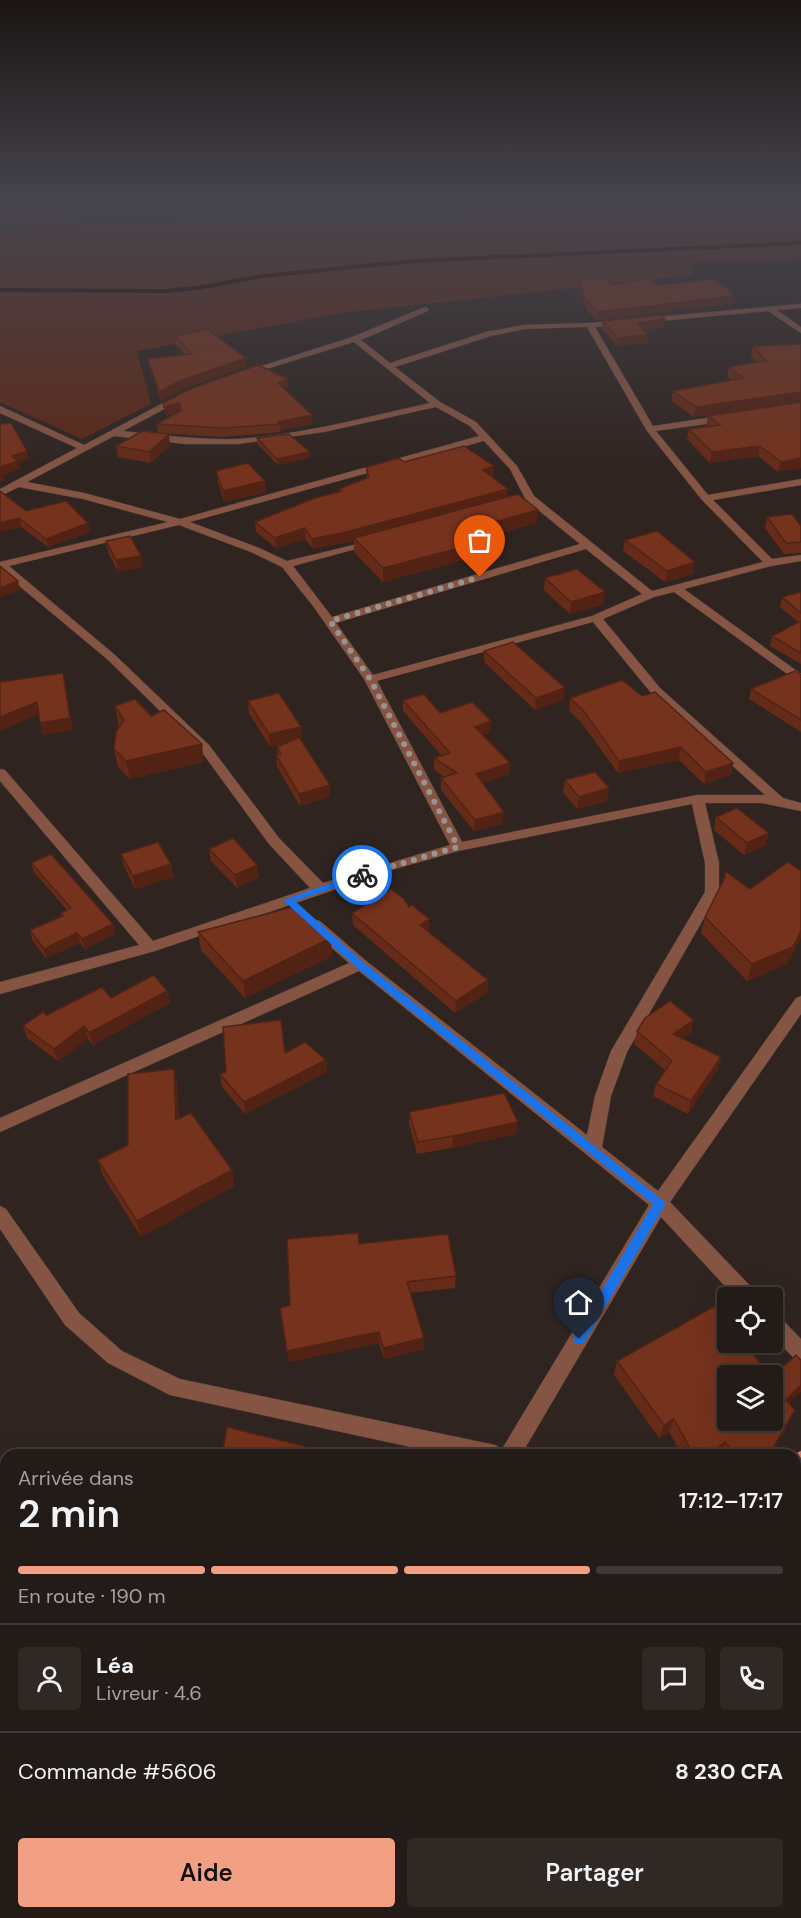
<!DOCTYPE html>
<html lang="fr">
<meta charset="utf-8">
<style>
:root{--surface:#231b18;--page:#2f2825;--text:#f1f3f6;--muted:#a3a1a2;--line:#403937;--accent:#f39f84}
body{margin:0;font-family:"DM Sans",sans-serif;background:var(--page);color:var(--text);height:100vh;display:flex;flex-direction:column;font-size:22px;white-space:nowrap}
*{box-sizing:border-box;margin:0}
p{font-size:20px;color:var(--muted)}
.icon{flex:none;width:33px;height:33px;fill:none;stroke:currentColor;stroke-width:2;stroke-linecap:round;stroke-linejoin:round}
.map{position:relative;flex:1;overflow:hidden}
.drawer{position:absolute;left:0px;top:1449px;width:801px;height:470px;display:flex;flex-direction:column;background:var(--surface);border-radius:18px 18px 0 0;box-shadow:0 6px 24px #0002,0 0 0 2px var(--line)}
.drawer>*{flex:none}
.buttons{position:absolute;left:717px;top:1287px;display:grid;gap:12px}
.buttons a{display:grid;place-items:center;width:66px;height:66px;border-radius:6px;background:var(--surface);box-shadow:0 6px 24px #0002,0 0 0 2px var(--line);font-size:30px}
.pin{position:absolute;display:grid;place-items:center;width:51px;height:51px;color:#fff;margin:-62px -26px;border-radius:50% 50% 50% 0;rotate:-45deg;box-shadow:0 0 6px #0007}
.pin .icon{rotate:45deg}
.courier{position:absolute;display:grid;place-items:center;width:60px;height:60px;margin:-30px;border:4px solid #1a73e8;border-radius:50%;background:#fff;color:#222;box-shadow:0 2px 8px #0007}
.head em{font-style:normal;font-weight:600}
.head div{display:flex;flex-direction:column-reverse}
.head{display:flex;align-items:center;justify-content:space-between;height:102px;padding:0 18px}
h1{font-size:39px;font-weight:600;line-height:45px}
.bar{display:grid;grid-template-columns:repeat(4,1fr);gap:9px 6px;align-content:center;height:72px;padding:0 18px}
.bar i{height:8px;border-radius:4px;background:var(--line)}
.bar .selected{background:var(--accent)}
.bar p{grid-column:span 4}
.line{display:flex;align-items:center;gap:15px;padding:0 18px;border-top:2px solid var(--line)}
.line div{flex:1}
.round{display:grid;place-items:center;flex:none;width:63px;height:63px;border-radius:6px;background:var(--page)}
.primary-button{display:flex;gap:12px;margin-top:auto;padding:12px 18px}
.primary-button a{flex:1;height:69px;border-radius:6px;background:var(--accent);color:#111;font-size:24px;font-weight:600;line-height:69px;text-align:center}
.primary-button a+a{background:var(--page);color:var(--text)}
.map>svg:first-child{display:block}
</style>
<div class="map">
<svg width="801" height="1918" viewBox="0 0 801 1918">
<rect width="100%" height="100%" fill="#2f2420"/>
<polygon fill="#5c2918" points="481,203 801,203 801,259 691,263 693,275 342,313 137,351 151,404 82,439 0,402 0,227 448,218 476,217"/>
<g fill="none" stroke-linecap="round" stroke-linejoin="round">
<polyline stroke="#250400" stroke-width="4" points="0,290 164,291 198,288 263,276 414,261 801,243"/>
<g stroke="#4a3f3c" stroke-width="1">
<g id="street">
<path d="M801,304V308L777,310L801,327V333L768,311L595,327L653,426L727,415L732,418L727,421L656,431L708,495L801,479V485L713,500L772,559L801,555V561L771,566L684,589L801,674V684L674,592L654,597L603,619L660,688L783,798L801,803V811L762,803H705L719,863V892L627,1052L611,1096L602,1147L658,1191L796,998L801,996V1014L670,1202L756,1292L758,1298H736L661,1217L521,1455H448L170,1395L108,1363L65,1325L0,1229V1206L6,1209L79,1313L122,1351L180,1379L495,1445L502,1449L649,1205L359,971L0,1132V1118L349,963L310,929L308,925L315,920L320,921L365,960L587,1135L595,1096L611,1051L705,892V863L692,804L458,851L395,869L155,951L0,994V982L139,945L0,781V769L5,770L153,941L310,888L269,844L201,751L107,659L0,570V562L168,522L83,499L19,487L0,496V489L77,448L0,413V406L84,445L180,394L184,397L183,399L123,431C161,435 198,440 237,439C302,435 366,417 430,403L354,342L247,375L240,373L352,337L425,307L429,309L428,311L361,340L390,363L486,332L524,325L590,323ZM587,327L647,431L702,500L763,562L652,591L534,496L517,466L476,422L440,402L395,367L491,336L524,329ZM436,407L470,426L479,436L180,519L84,493L27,482L114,436L186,444H238L324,432ZM484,441L510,469L526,500L580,544L332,617L293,566L378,543V539L287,561L259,548L190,522ZM179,525L251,552L282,567L313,606L364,679L450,845L323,883L279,838L209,745L115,655L9,566ZM586,549L642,594L592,616L373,675L336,623ZM593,622L652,694L765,795H697L462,842L377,681Z"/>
<polygon points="772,1314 779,1316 801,1339 801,1361 794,1358 772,1336"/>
<polygon points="0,1770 6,1772 6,1796 0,1794"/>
<polygon points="801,1779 801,1806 795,1808 795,1781"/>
<polygon points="173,1912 200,1912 197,1918 170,1918"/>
<polygon points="265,1912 296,1912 299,1918 268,1918"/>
</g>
</g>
<g stroke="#4a3f3c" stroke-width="1">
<g id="primary">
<polygon points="801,1451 801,1482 795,1484 793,1455"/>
<polygon points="801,1565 801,1599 795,1602 795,1568"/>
<polygon points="575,1912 601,1912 598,1918 572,1918"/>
<polygon points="648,1912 674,1912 671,1918 645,1918"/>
</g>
</g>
<use href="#street" fill="#855443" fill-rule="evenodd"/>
<use href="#primary" fill="#e37d5b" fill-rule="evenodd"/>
</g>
<g fill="#652b18">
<polygon points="0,203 84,203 77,218 0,218"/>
<polygon points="580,280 612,285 657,285 734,304 596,320 586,308 580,288"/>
<polygon points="603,321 664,327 643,330 647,343 617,346 602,329"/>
<polygon points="175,336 246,358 247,366 183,389 161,401 150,368 148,359 185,355 176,345"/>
<polygon points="753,346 801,402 694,417 671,401 673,391 731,380 727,376 729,367 757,362 751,356"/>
<polygon points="288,387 284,389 313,424 280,430 281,432 224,437 158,433 157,424 179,412 166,416 163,403"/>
<polygon points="801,402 778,472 758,456 710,463 687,439 689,429 707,426 706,426 708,416"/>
<polygon points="257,438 310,452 310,458 278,465 257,444"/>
<polygon points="170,445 151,463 118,457 116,446"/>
<polygon points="404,462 494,466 493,476 492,477 507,497 537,523 475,540 478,556 383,582 354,552 354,541 313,549 305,539 276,548 256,532 255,522 339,492 339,489 367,478 366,467"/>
<polygon points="216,471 266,492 224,502 218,482"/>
<polygon points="26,511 88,523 90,532 48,547 21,527 0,532"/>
<polygon points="767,517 801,526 801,553 784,554 765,528"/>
<polygon points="625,540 695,562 693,574 665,582 623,551"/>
<polygon points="106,541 143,567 118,572 108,552"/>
<polygon points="545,578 604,604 570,614 544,590"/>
<polygon points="801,592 801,664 770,646 772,636 798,622 780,607 782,597"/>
<polygon points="484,651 564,700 535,710 484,662"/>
<polygon points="801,675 801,732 749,699 751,689"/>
<polygon points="642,696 733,763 731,775 704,784 679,760 618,773 581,722 569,710 570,698"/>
<polygon points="403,700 440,713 491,721 490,733 484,735 509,774 483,783 503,824 474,831 441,790 441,778 445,777 434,770 434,758 442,756 403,711"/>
<polygon points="248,701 302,739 300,740 330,797 300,806 277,767 276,755 277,754 277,747 287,743 270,747 249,713"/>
<polygon points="115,706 204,762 130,779 118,767 114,749 120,727 118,724"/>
<polygon points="565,780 607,801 577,809 563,792"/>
<polygon points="716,817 766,845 744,855 714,830"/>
<polygon points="209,849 259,877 237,888 211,861"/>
<polygon points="121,854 171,864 173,877 135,889 124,866"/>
<polygon points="31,863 113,924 115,934 85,949 80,943 46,958 32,940 30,930 61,916 61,913 67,910 34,872"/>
<polygon points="725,871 788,964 747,981 701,933 705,917 723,880"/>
<polygon points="409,907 429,932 488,980 487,993 455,1013 353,925 352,913"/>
<polygon points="198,932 332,956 245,998 201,950"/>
<polygon points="167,991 170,1003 93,1045 88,1039 58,1061 27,1038 23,1026 47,1015 111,998"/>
<polygon points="637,1031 691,1033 682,1038 721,1057 718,1069 688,1114 653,1096 656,1084 665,1070 634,1044"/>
<polygon points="285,1053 326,1060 327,1072 245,1114 222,1087 220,1074"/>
<polygon points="174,1069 177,1085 179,1119 232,1170 234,1186 141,1237 103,1176 98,1160 128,1145"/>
<polygon points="409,1112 516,1134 452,1148 417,1154 409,1124"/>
<polygon points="359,1244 456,1276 455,1288 410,1293 424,1338 424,1349 384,1359 379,1343 289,1362 280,1308 290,1305"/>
<polygon points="617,1361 789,1404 789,1423 771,1455 682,1455 669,1432 659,1438 614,1375"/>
<polygon points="801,1664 801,1694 795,1687 795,1670"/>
</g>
<g fill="#522314">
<polygon points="79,203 84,203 77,218 75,210"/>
<polygon points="735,296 734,304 596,320 596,312"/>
<polygon points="665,319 664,327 636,331 637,323"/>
<polygon points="648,335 647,343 617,346 618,338"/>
<polygon points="246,358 247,366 183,389 161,401 159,392 182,380"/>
<polygon points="288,379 288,387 278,391 278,383"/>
<polygon points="801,392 801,402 694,417 696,407"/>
<polygon points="179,403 180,411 166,416 164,407"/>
<polygon points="312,415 313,424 280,430 280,424 278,422"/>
<polygon points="169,434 170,445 151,463 149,452"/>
<polygon points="760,446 758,456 710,463 712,452"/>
<polygon points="27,451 29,459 19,462 20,469 3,475 5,481 0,482 0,467 12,456"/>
<polygon points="310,452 310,458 278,465 277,459"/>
<polygon points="801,458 801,468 778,472 781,462"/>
<polygon points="494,466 493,476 483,480 483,470"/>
<polygon points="265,481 266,492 224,502 223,491"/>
<polygon points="508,489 507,499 354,538 354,541 346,543 313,549 312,539"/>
<polygon points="538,510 537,523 462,544 463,531"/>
<polygon points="19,518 21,527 0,532 0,523"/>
<polygon points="88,523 90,532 48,547 46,539"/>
<polygon points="305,528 305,539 276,548 275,538"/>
<polygon points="479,543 478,556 383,582 383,568"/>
<polygon points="141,556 143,567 118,572 116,560"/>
<polygon points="695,562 693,574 665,582 667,571"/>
<polygon points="18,581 20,590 0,597 0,588"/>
<polygon points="605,592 604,604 570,614 571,602"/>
<polygon points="63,673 73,730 42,735 40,723"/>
<polygon points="565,688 564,700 535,710 536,698"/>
<polygon points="37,702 40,714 0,731 0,717"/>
<polygon points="491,721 490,733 475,738 475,727"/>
<polygon points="301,727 302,739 270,747 269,734"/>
<polygon points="202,744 204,762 130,779 126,761"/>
<polygon points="681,747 679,760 618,773 619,761"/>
<polygon points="510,763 509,774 476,786 476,774"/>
<polygon points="733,763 731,775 704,784 706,772"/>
<polygon points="330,785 330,797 300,806 299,794"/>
<polygon points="609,788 607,801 577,809 579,797"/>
<polygon points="504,812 503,824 474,831 475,820"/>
<polygon points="769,833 766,845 744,855 747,843"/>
<polygon points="171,864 173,877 135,889 133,876"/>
<polygon points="257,865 259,877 237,888 235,875"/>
<polygon points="429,919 429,931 420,937 420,925"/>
<polygon points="113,924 115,934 85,949 82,939"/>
<polygon points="801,931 801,938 788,964 747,981 752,964"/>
<polygon points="77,933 80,943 46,958 44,949"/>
<polygon points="331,938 332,956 245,998 243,981"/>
<polygon points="488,980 487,993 455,1013 456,1001"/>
<polygon points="167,991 170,1003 93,1045 89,1033"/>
<polygon points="694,1020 691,1033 670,1046 673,1034"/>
<polygon points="84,1026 88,1039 58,1061 54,1049"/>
<polygon points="721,1057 718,1069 688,1114 691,1101"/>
<polygon points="326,1060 327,1072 245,1114 244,1102"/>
<polygon points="174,1069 177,1085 179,1137 176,1120"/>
<polygon points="518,1122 516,1134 452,1148 453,1136"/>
<polygon points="232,1170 234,1186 141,1237 137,1221"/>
<polygon points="379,1332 379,1343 289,1362 287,1351"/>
<polygon points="424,1338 424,1349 384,1359 383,1348"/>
<polygon points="801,1385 801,1392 779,1413 786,1400"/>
<polygon points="795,1410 789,1423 771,1455 769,1455"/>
<polygon points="674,1419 669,1432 659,1438 664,1425"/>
<polygon points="725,1442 720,1455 709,1455"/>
<polygon points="0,1594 6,1622 6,1646 0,1617"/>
<polygon points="6,1734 6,1747 0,1750 0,1737"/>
<rect x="6" y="1912" width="7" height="6"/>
</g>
<g fill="#75321c" stroke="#522314" stroke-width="1.5">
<polygon points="0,203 79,203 75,210 0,210"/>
<polygon points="606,278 612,285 648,279 657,285 716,279 735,296 596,312 586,300 580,280"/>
<polygon points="661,315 665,319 637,323 648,335 618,338 603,321"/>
<polygon points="207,329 246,358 182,380 159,392 148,359 192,354 175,336"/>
<polygon points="801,344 801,392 696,407 673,391 743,378 729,367 766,361 753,346"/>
<polygon points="258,365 288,379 278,383 312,415 278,422 280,424 223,428 157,424 182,410 179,403 164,407 163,403 190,389"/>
<polygon points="801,402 801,458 781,462 760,446 712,452 689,429 720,425 708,416"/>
<polygon points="11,423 27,451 12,456 18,461 0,467 0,424"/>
<polygon points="142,431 169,434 149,452 116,446"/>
<polygon points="289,434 310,452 277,459 257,438"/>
<polygon points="464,446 494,466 483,470 508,489 346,532 312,539 305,528 275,538 255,522 315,498 342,491 339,489 369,477 366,467 399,458 404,462"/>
<polygon points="248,463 265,481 223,491 216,471"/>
<polygon points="0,491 26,511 66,501 88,523 46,539 19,518 0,523"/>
<polygon points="518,494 538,510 463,531 479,543 383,568 354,538"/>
<polygon points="792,514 801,526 801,542 786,543 767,517"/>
<polygon points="657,531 695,562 667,571 625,540"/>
<polygon points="130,536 141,556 116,560 106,541"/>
<polygon points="0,566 18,581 0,588"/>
<polygon points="577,569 605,592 571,602 545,578"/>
<polygon points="801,592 801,613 782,597"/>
<polygon points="801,621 801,653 772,636"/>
<polygon points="513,642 565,688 536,698 484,651"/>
<polygon points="795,671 801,675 801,720 751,689"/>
<polygon points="63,673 70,718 40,723 37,702 0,717 0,682"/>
<polygon points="622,680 642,696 655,692 733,763 706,772 681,747 619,761 583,710 570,698"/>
<polygon points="279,693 301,727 269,734 248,701"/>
<polygon points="424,694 440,713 472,702 491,721 475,727 510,763 476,774 504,812 475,820 441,778 457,773 434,758 450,753 403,700"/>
<polygon points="135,699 151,716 164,710 202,744 126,761 114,749 116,732 124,720 115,706"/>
<polygon points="299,737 330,785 299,794 276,755 281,754 277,747"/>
<polygon points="595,772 609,788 579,797 565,780"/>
<polygon points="737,808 769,833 747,843 716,817"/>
<polygon points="233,838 257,865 235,875 209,849"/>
<polygon points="158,842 171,864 133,876 121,854"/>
<polygon points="51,854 113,924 82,939 77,933 44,949 30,930 63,916 61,913 71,908 31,863"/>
<polygon points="788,862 801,871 801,931 793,947 752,964 705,917 725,877 725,871 750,889"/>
<polygon points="391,889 404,899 409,907 412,905 429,919 420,925 488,980 456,1001 352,913"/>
<polygon points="300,905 331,938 243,981 198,932"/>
<polygon points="154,975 167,991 89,1033 84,1026 54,1049 23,1026 43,1012 47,1015 102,987 111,998"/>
<polygon points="670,1001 694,1020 673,1034 721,1057 691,1101 656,1084 672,1061 637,1031 645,1018"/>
<polygon points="281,1020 285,1053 305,1042 326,1060 244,1102 220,1074 226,1072 223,1027"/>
<polygon points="174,1069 176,1120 191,1113 232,1170 137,1221 98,1160 128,1145 128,1074"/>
<polygon points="504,1093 518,1122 453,1136 418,1142 409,1112"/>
<polygon points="358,1233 359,1244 448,1234 456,1276 407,1282 424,1338 383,1348 379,1332 287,1351 280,1308 290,1305 287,1239"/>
<polygon points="715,1306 728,1322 728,1342 744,1342 770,1376 728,1376 728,1420 772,1420 772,1377 796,1355 801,1360 801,1385 786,1400 795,1410 769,1455 737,1455 725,1442 709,1455 694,1455 674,1419 664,1425 617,1361"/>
<polygon points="227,1427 340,1455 222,1455"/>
<polygon points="0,1617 6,1646 6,1734 0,1737"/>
<polygon points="801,1664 801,1679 795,1672 795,1670"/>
<polygon points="6,1867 6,1918 0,1918 0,1868"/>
<polygon points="795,1868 801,1875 801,1918 698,1918 703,1912 795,1912"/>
<polygon points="519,1912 548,1912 545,1918 516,1918"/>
</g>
<linearGradient id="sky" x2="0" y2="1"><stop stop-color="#1a1412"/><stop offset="0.43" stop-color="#47454e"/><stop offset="1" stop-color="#47454e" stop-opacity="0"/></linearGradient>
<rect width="801" height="472" fill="url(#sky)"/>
<polygon fill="#1a73e8" points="362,872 367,875 366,877 295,901 363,962 666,1203 584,1343 575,1343 573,1339 575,1335 653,1204 356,967 283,900"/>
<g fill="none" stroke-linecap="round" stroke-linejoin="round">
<polyline stroke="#9c9390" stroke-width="6" stroke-dasharray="0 10.8" points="362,875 458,847 370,679 330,621 480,577"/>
</g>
</svg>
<div class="buttons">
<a><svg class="icon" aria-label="locate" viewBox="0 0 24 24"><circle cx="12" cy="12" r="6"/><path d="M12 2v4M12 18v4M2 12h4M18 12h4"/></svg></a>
<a><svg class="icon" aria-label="layers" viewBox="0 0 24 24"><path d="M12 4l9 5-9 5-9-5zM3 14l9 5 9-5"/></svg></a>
</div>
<div class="pin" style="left:480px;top:577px;background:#ea580c"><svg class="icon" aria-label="bag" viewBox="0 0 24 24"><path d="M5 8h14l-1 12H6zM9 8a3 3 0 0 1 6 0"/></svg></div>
<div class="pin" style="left:579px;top:1339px;background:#1f2937"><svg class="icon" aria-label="home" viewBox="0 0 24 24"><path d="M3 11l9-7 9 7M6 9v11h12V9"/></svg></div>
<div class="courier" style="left:362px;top:875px"><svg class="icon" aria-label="bike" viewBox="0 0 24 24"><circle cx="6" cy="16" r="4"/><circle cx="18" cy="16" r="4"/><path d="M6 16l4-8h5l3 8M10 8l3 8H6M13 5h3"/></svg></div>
<section class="drawer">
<div class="head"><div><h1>2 min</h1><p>Arrivée dans</p></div><em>17:12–17:17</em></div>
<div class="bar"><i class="selected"></i><i class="selected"></i><i class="selected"></i><i></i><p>En route · 190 m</p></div>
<div class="line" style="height:108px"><a class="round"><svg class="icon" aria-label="person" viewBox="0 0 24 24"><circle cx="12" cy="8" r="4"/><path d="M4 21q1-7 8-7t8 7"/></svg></a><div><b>Léa</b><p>Livreur · 4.6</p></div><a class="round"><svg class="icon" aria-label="chat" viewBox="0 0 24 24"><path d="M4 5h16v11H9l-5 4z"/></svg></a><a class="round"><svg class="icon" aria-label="phone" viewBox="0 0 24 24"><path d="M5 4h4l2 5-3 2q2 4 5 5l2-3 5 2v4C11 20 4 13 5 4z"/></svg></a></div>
<div class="line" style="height:78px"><div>Commande #5606</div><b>8 230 CFA</b></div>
<div class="primary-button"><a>Aide</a><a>Partager</a></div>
</section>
</div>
